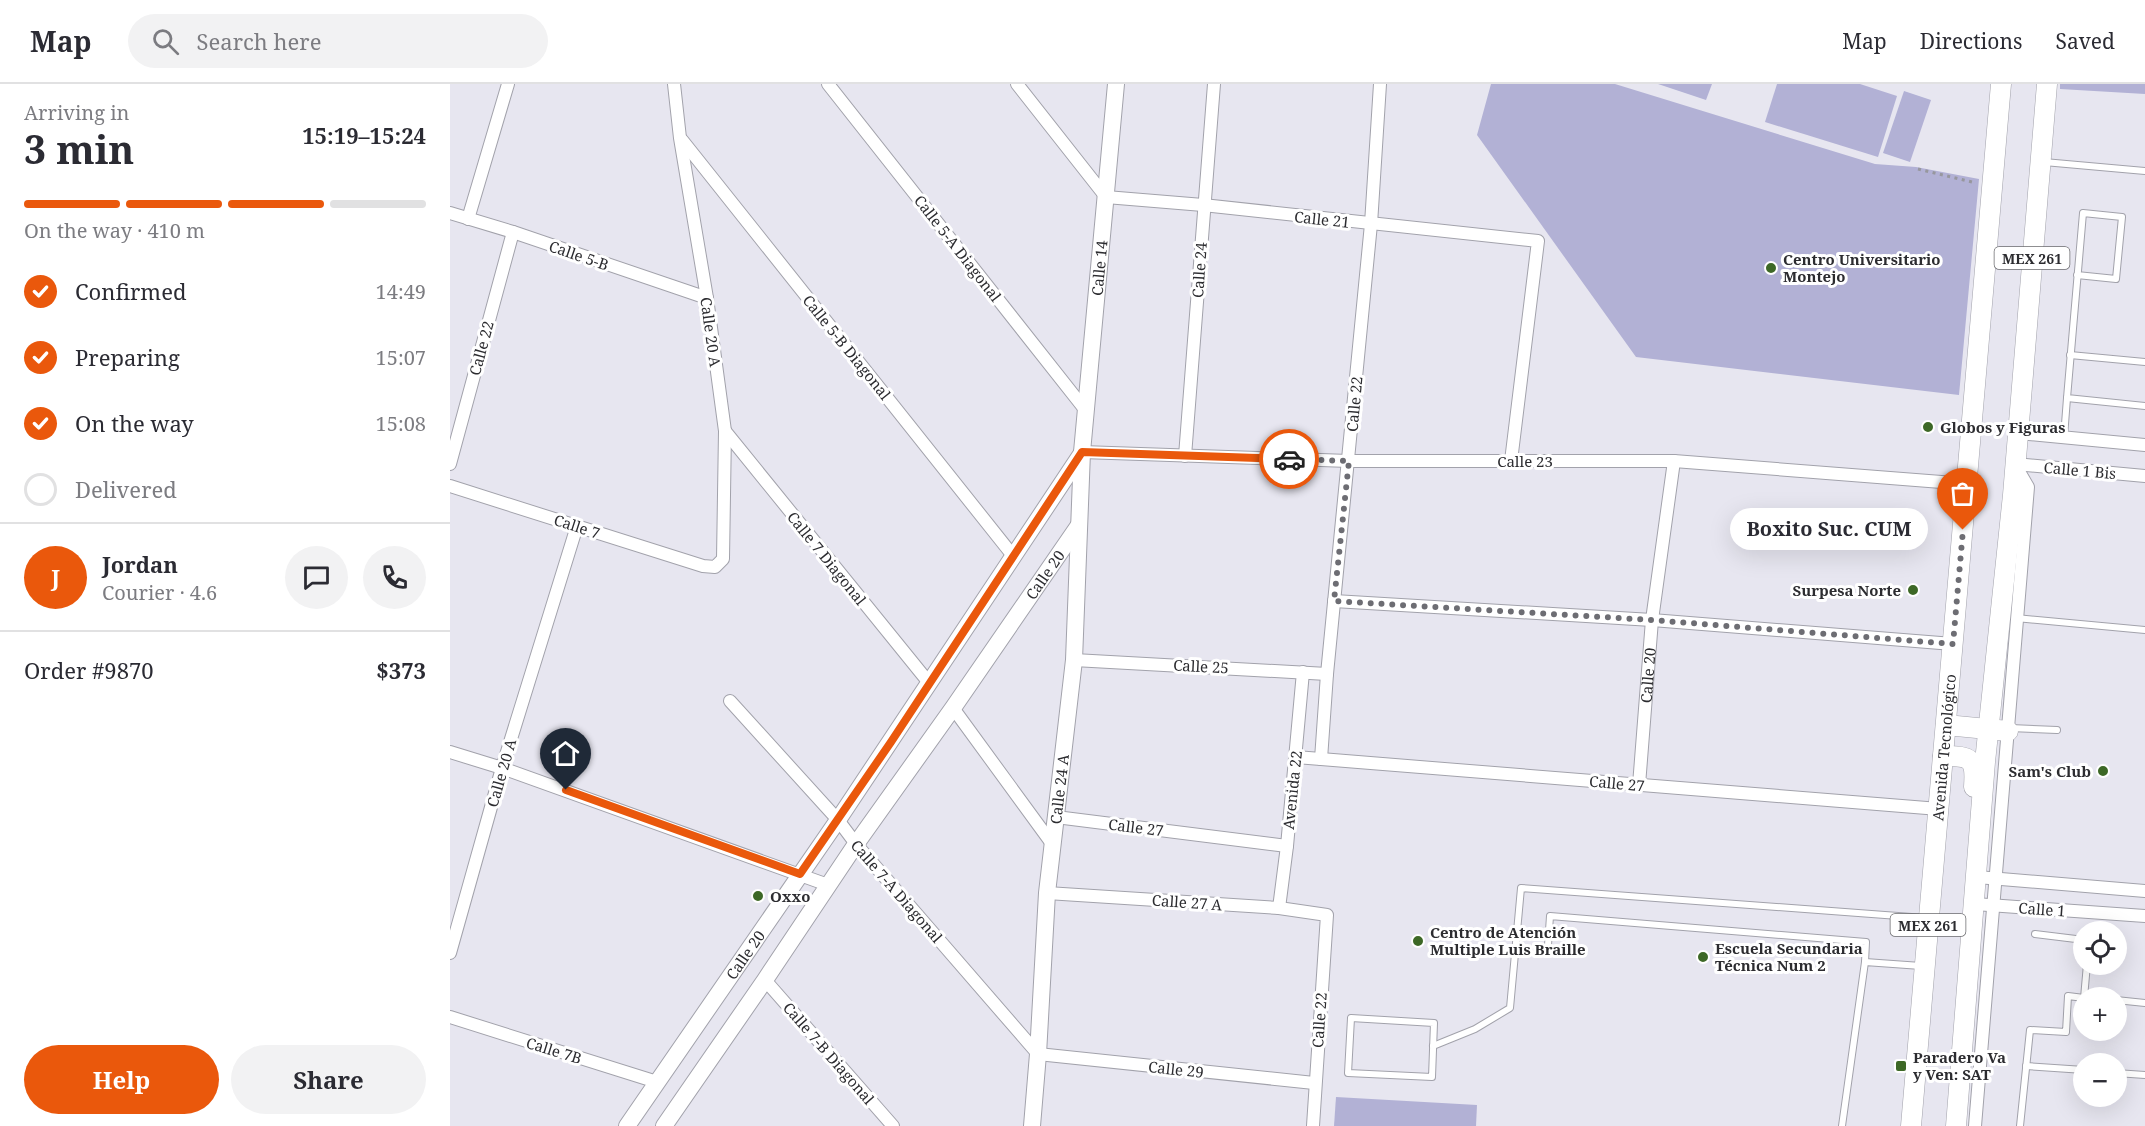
<!DOCTYPE html>
<meta charset="utf-8">
<style>
:root{--surface:#fff;--page:#f2f2f3;--text:#2b2b33;--muted:#7c7c81;--line:#e1e1e2;--accent:#ea580c}
body{margin:0;font-family:"Noto Serif",serif;background:var(--page);color:var(--text);height:100vh;display:flex;flex-direction:column;font-size:22px;white-space:nowrap}
*{box-sizing:border-box;margin:0}
p{font-size:20px;color:var(--muted)}
.icon{flex:none;width:33px;height:33px;fill:none;stroke:currentColor;stroke-width:2;stroke-linecap:round;stroke-linejoin:round}
.map{position:relative;flex:1;overflow:hidden}
.drawer{display:flex;flex-direction:column;background:var(--surface);width:450px}
.drawer>*{flex:none}
.tools{position:absolute;left:1623px;top:837px;display:grid;gap:12px}
.tools a{display:grid;place-items:center;width:54px;height:54px;border-radius:50%;background:var(--surface);box-shadow:0 6px 24px #0002;font-size:30px}
.pin{position:absolute;display:grid;place-items:center;width:51px;height:51px;color:#fff;margin:-62px -26px;border-radius:50% 50% 50% 0;rotate:-45deg;box-shadow:0 0 6px #0007}
.pin .icon{rotate:45deg}
.courier{position:absolute;display:grid;place-items:center;width:60px;height:60px;margin:-30px;border:4px solid #ea580c;border-radius:50%;background:#fff;color:#222;box-shadow:0 2px 8px #0007}
.bubble{position:absolute;height:42px;border-radius:21px;background:var(--surface);box-shadow:0 6px 24px #0002;font-size:20px;font-weight:700;line-height:42px;text-align:center}
.summary em{font-style:normal;font-weight:700}
.summary div{display:flex;flex-direction:column-reverse}
.summary{display:flex;align-items:center;justify-content:space-between;height:102px;padding:0 24px}
h1{font-size:39px;font-weight:700;line-height:45px}
.bar{display:grid;grid-template-columns:repeat(4,1fr);gap:9px 6px;align-content:center;height:72px;padding:0 24px}
.bar i{height:8px;border-radius:4px;background:var(--line)}
.bar .active{background:var(--accent)}
.bar p{grid-column:span 4}
.line{display:flex;align-items:center;gap:15px;padding:0 24px;border-top:2px solid var(--line)}
.line div{flex:1}
.round{display:grid;place-items:center;flex:none;width:63px;height:63px;border-radius:32px;background:var(--page)}
ol{padding:0 24px;list-style:none}
li{display:flex;align-items:center;gap:18px;height:66px}
li p{margin-inline-start:auto}
li .icon{padding:6px;border-radius:50%;background:var(--accent);color:#fff;stroke-width:4}
li:last-child{color:var(--muted)}
li i{width:33px;height:33px;border:3px solid var(--line);border-radius:50%}
.cta{display:flex;gap:12px;margin-top:auto;padding:12px 24px}
.cta a{flex:1;height:69px;border-radius:36px;background:var(--accent);color:#fff;font-size:24px;font-weight:700;line-height:69px;text-align:center}
.cta a+a{background:var(--page);color:var(--text)}
header{display:flex;align-items:center;gap:36px;box-sizing:border-box;height:84px;padding:0 30px;background:var(--surface);border-bottom:2px solid var(--line)}
header strong{font-size:28px}
nav{display:flex;gap:33px;margin-inline-start:auto;font-size:21px}
.search{width:420px;height:54px;background:var(--page);display:flex;align-items:center;gap:15px;box-sizing:border-box;padding:0 21px;border-radius:33px;color:var(--muted);font-size:22px}
main{display:flex;flex:1;min-height:0}
.map>svg:first-child{display:block}
</style>
<header>
<strong>Map</strong>
<div class="search"><svg class="icon" aria-label="search" viewBox="0 0 24 24"><circle cx="10" cy="10" r="6"/><path d="M15 15l6 6"/></svg>Search here</div>
<nav><a>Map</a><a>Directions</a><a>Saved</a></nav>
</header>
<main>
<section class="drawer">
<div class="summary"><div><h1>3 min</h1><p>Arriving in</p></div><em>15:19–15:24</em></div>
<div class="bar"><i class="active"></i><i class="active"></i><i class="active"></i><i></i><p>On the way · 410 m</p></div>
<ol>
<li><svg class="icon" aria-label="check" viewBox="0 0 24 24"><path d="M5 12l5 5 9-10"/></svg>Confirmed<p>14:49</p></li>
<li><svg class="icon" aria-label="check" viewBox="0 0 24 24"><path d="M5 12l5 5 9-10"/></svg>Preparing<p>15:07</p></li>
<li><svg class="icon" aria-label="check" viewBox="0 0 24 24"><path d="M5 12l5 5 9-10"/></svg>On the way<p>15:08</p></li>
<li><i></i>Delivered</li>
</ol>
<div class="line" style="height:108px"><b class="round" style="background:var(--accent);color:#fff">J</b><div><b>Jordan</b><p>Courier · 4.6</p></div><a class="round"><svg class="icon" aria-label="chat" viewBox="0 0 24 24"><path d="M4 5h16v11H9l-5 4z"/></svg></a><a class="round"><svg class="icon" aria-label="phone" viewBox="0 0 24 24"><path d="M5 4h4l2 5-3 2q2 4 5 5l2-3 5 2v4C11 20 4 13 5 4z"/></svg></a></div>
<div class="line" style="height:78px"><div>Order #9870</div><b>$373</b></div>
<div class="cta"><a>Help</a><a>Share</a></div>
</section>
<div class="map">
<svg width="1695" height="1042" viewBox="0 0 1695 1042">
<rect width="100%" height="100%" fill="#e7e6f0"/>
<g fill="#b2b1d5">
<polygon points="1041,0 1165,0 1425,80 1466,83 1529,95 1509,311 1186,273 1027,51"/>
<polygon points="1208,0 1262,0 1256,16"/>
<polygon points="1327,0 1410,0 1447,12 1428,73 1315,38"/>
<polygon points="1610,0 1695,0 1695,10 1610,5"/>
<polygon points="1454,7 1481,16 1460,78 1433,69"/>
<polygon points="886,1013 1027,1021 1026,1042 884,1042"/>
</g>
<g fill="none" stroke-linecap="round" stroke-linejoin="round">
<g stroke="#a2a2ab" stroke-width="8">
<g id="lane">
<polyline points="1594,78 1695,87"/>
<polyline points="1627,191 1666,195 1672,133 1633,129 1617,314 1695,322"/>
<polyline points="1620,271 1695,278"/>
<polyline points="1614,353 1617,314"/>
<polyline points="1566,534 1695,546"/>
<polyline points="1560,644 1607,646"/>
<polyline points="1585,850 1634,856"/>
<polyline points="1098,861 1100,832 1416,858 1415,878"/>
<polyline points="1634,914 1637,880"/>
<polyline points="1666,916 1695,919"/>
<polygon points="901,934 984,939 982,993 898,989"/>
<polyline points="983,962 1025,945 1060,924 1071,804 1475,834"/>
<polyline points="1576,982 1634,986"/>
<polyline points="1666,989 1695,991"/>
<polyline points="1392,1042 1415,878 1471,882"/>
<polyline points="1570,1042 1580,946 1616,948 1618,912 1634,914"/>
</g>
</g>
<g stroke="#a2a2ab" stroke-width="14">
<g id="street">
<polyline points="378,0 637,328"/>
<polyline points="567,0 656,113 753,121 1088,157 1061,377"/>
<polyline points="232,56 564,473"/>
<polyline points="0,129 63,148 257,214"/>
<polyline points="18,135 58,0"/>
<polyline points="275,347 480,600"/>
<polyline points="1568,349 1695,361"/>
<polyline points="632,368 899,377 1224,377 1517,400"/>
<polyline points="735,372 764,0"/>
<polyline points="0,380 63,148"/>
<polyline points="1565,380 1695,392"/>
<polyline points="0,402 253,482 265,483 273,475 275,347 257,214 230,54 224,0"/>
<polyline points="884,517 1202,536 1503,560"/>
<polyline points="624,576 877,590"/>
<polyline points="280,617 388,736 406,760 588,970 864,999"/>
<polyline points="503,624 603,761"/>
<polyline points="0,668 52,684 378,801"/>
<polyline points="846,673 1489,725"/>
<polyline points="871,675 877,590 921,140 930,0"/>
<path id="s1" d="M1189,701L1202,536L1224,377"/>
<polyline points="606,733 837,762"/>
<polyline points="1527,793 1695,807"/>
<polyline points="597,809 829,824 877,831 863,1042"/>
<polyline points="1525,820 1695,832"/>
<polyline points="829,824 837,762 853,588"/>
<polyline points="0,869 52,684 127,442"/>
<polyline points="315,896 443,1042"/>
<polyline points="0,933 207,998"/>
<polyline points="1525,1042 1578,403 1567,384"/>
</g>
</g>
<g stroke="#a2a2ab" stroke-width="18">
<g id="secondary">
<path id="s2" d="M177,1042L388,736L632,369"/>
<path id="s3" d="M214,1042L315,896L406,760L503,624L629,441"/>
<path id="s4" d="M582,1042L588,970L597,809L624,576L632,368L666,0"/>
</g>
</g>
<g stroke="#a2a2ab" stroke-width="21">
<g id="primary">
<polyline points="1496,641 1558,647"/>
<path d="M1493,672C1521,672 1526,674 1524,703"/>
<path id="s5" d="M1461,1042L1551,0"/>
<polyline points="1506,1042 1535,678 1563,411 1597,0"/>
</g>
</g>
<polyline stroke="#97979e" stroke-width="3" stroke-dasharray="3 4.5" stroke-linecap="butt" points="1468,85 1526,99"/>
<use href="#lane" stroke="#fff" stroke-width="6"/>
<use href="#street" stroke="#fff" stroke-width="12"/>
<use href="#secondary" stroke="#fff" stroke-width="16"/>
<use href="#primary" stroke="#fff" stroke-width="20"/>
</g>
<g fill="none" stroke-linecap="round" stroke-linejoin="round">
<polyline stroke="#6d6d73" stroke-width="6" stroke-dasharray="0 10.8" points="839,375 899,377 884,517 1202,536 1503,560 1513,446"/>
<polyline stroke="#ea580c" stroke-width="8" points="116,706 350,790 441,658 632,368 839,375"/>
</g>
<g fill="#3d6826" stroke="#fff" stroke-width="2">
<circle cx="1321" cy="184" r="6"/>
<circle cx="1478" cy="343" r="6"/>
<circle cx="1463" cy="506" r="6"/>
<circle cx="1653" cy="687" r="6"/>
<circle cx="308" cy="812" r="6"/>
<circle cx="968" cy="857" r="6"/>
<circle cx="1253" cy="873" r="6"/>
<rect x="1445" y="976" width="12" height="12" rx="3"/>
</g>
<g text-anchor="middle" dominant-baseline="central" stroke-width="6" stroke-linejoin="round" paint-order="stroke">
<g fill="#fff" stroke="#6b6b6e" stroke-width="1.5">
<rect x="1544.5" y="163" width="75" height="22" rx="4.5"/>
<rect x="1440.5" y="830" width="75" height="22" rx="4.5"/>
</g>
<g font-size="14" font-weight="bold" fill="#2c2c30">
<text x="1582" y="174">MEX 261</text>
<text x="1478" y="841">MEX 261</text>
</g>
<g font-size="15" fill="#2c2c30" stroke="#fff">
<text transform="translate(872 135) rotate(6)">Calle 21</text>
<text transform="translate(508 164) rotate(52)">Calle 5-A Diagonal</text>
<text transform="translate(129 171) rotate(19)">Calle 5-B</text>
<text stroke="none"><textPath href="#s4" startOffset="861">Calle 14</textPath></text>
<text transform="translate(749 186) rotate(-86)">Calle 24</text>
<text transform="translate(261 248) rotate(82)">Calle 20 A</text>
<text transform="translate(397 263) rotate(51)">Calle 5-B Diagonal</text>
<text transform="translate(31 264) rotate(-75)">Calle 22</text>
<text transform="translate(904 320) rotate(-85)">Calle 22</text>
<text x="1075" y="377">Calle 23</text>
<text transform="translate(1630 386) rotate(5)">Calle 1 Bis</text>
<text transform="translate(127 442) rotate(18)">Calle 7</text>
<text transform="translate(377 474) rotate(51)">Calle 7 Diagonal</text>
<text stroke="none"><textPath href="#s3" startOffset="670">Calle 20</textPath></text>
<text transform="translate(751 582) rotate(3)">Calle 25</text>
<text stroke="none"><textPath href="#s1" startOffset="110">Calle 20</textPath></text>
<text stroke="none"><textPath href="#s5" startOffset="380">Avenida Tecnológico</textPath></text>
<text transform="translate(51 689) rotate(-74)">Calle 20 A</text>
<text transform="translate(1167 699) rotate(5)">Calle 27</text>
<text stroke="none"><textPath href="#s4" startOffset="338">Calle 24 A</textPath></text>
<text transform="translate(842 706) rotate(-84)">Avenida 22</text>
<text transform="translate(686 743) rotate(7)">Calle 27</text>
<text transform="translate(447 807) rotate(49)">Calle 7-A Diagonal</text>
<text transform="translate(737 818) rotate(4)">Calle 27 A</text>
<text transform="translate(1592 825) rotate(4)">Calle 1</text>
<text stroke="none"><textPath href="#s2" startOffset="208">Calle 20</textPath></text>
<text transform="translate(869 936) rotate(-86)">Calle 22</text>
<text transform="translate(104 966) rotate(17)">Calle 7B</text>
<text transform="translate(379 969) rotate(49)">Calle 7-B Diagonal</text>
<text transform="translate(726 985) rotate(6)">Calle 29</text>
</g>
<g font-size="15" font-weight="bold" fill="#2c2c30" stroke="#fff" text-anchor="start">
<text x="1333" y="175">Centro Universitario<tspan x="1333" dy="17">Montejo</tspan></text>
<text x="1490" y="343">Globos y Figuras</text>
<text x="1451" y="506" text-anchor="end">Surpesa Norte</text>
<text x="1641" y="687" text-anchor="end">Sam's Club</text>
<text x="320" y="812">Oxxo</text>
<text x="980" y="848">Centro de Atención<tspan x="980" dy="17">Multiple Luis Braille</tspan></text>
<text x="1265" y="864">Escuela Secundaria<tspan x="1265" dy="17">Técnica Num 2</tspan></text>
<text x="1463" y="973">Paradero Va<tspan x="1463" dy="17">y Ven: SAT</tspan></text>
</g>
</g>
</svg>
<div class="tools">
<a><svg class="icon" aria-label="locate" viewBox="0 0 24 24"><circle cx="12" cy="12" r="6"/><path d="M12 2v4M12 18v4M2 12h4M18 12h4"/></svg></a>
<a>+</a>
<a>−</a>
</div>
<div class="pin" style="left:1513px;top:446px;background:#ea580c"><svg class="icon" aria-label="bag" viewBox="0 0 24 24"><path d="M5 8h14l-1 12H6zM9 8a3 3 0 0 1 6 0"/></svg></div>
<div class="pin" style="left:116px;top:706px;background:#1f2937"><svg class="icon" aria-label="home" viewBox="0 0 24 24"><path d="M3 11l9-7 9 7M6 9v11h12V9"/></svg></div>
<div class="courier" style="left:839px;top:375px"><svg class="icon" aria-label="car" viewBox="0 0 24 24"><path d="M5 17H2v-5l4-1 3-4h7l3 4 3 1v5h-3M9 17h6M6 11h13"/><circle cx="7" cy="17" r="2"/><circle cx="17" cy="17" r="2"/></svg></div>
<div class="bubble" style="left:1280px;top:424px;width:198px">Boxito Suc. CUM</div>
</div>
</main>
